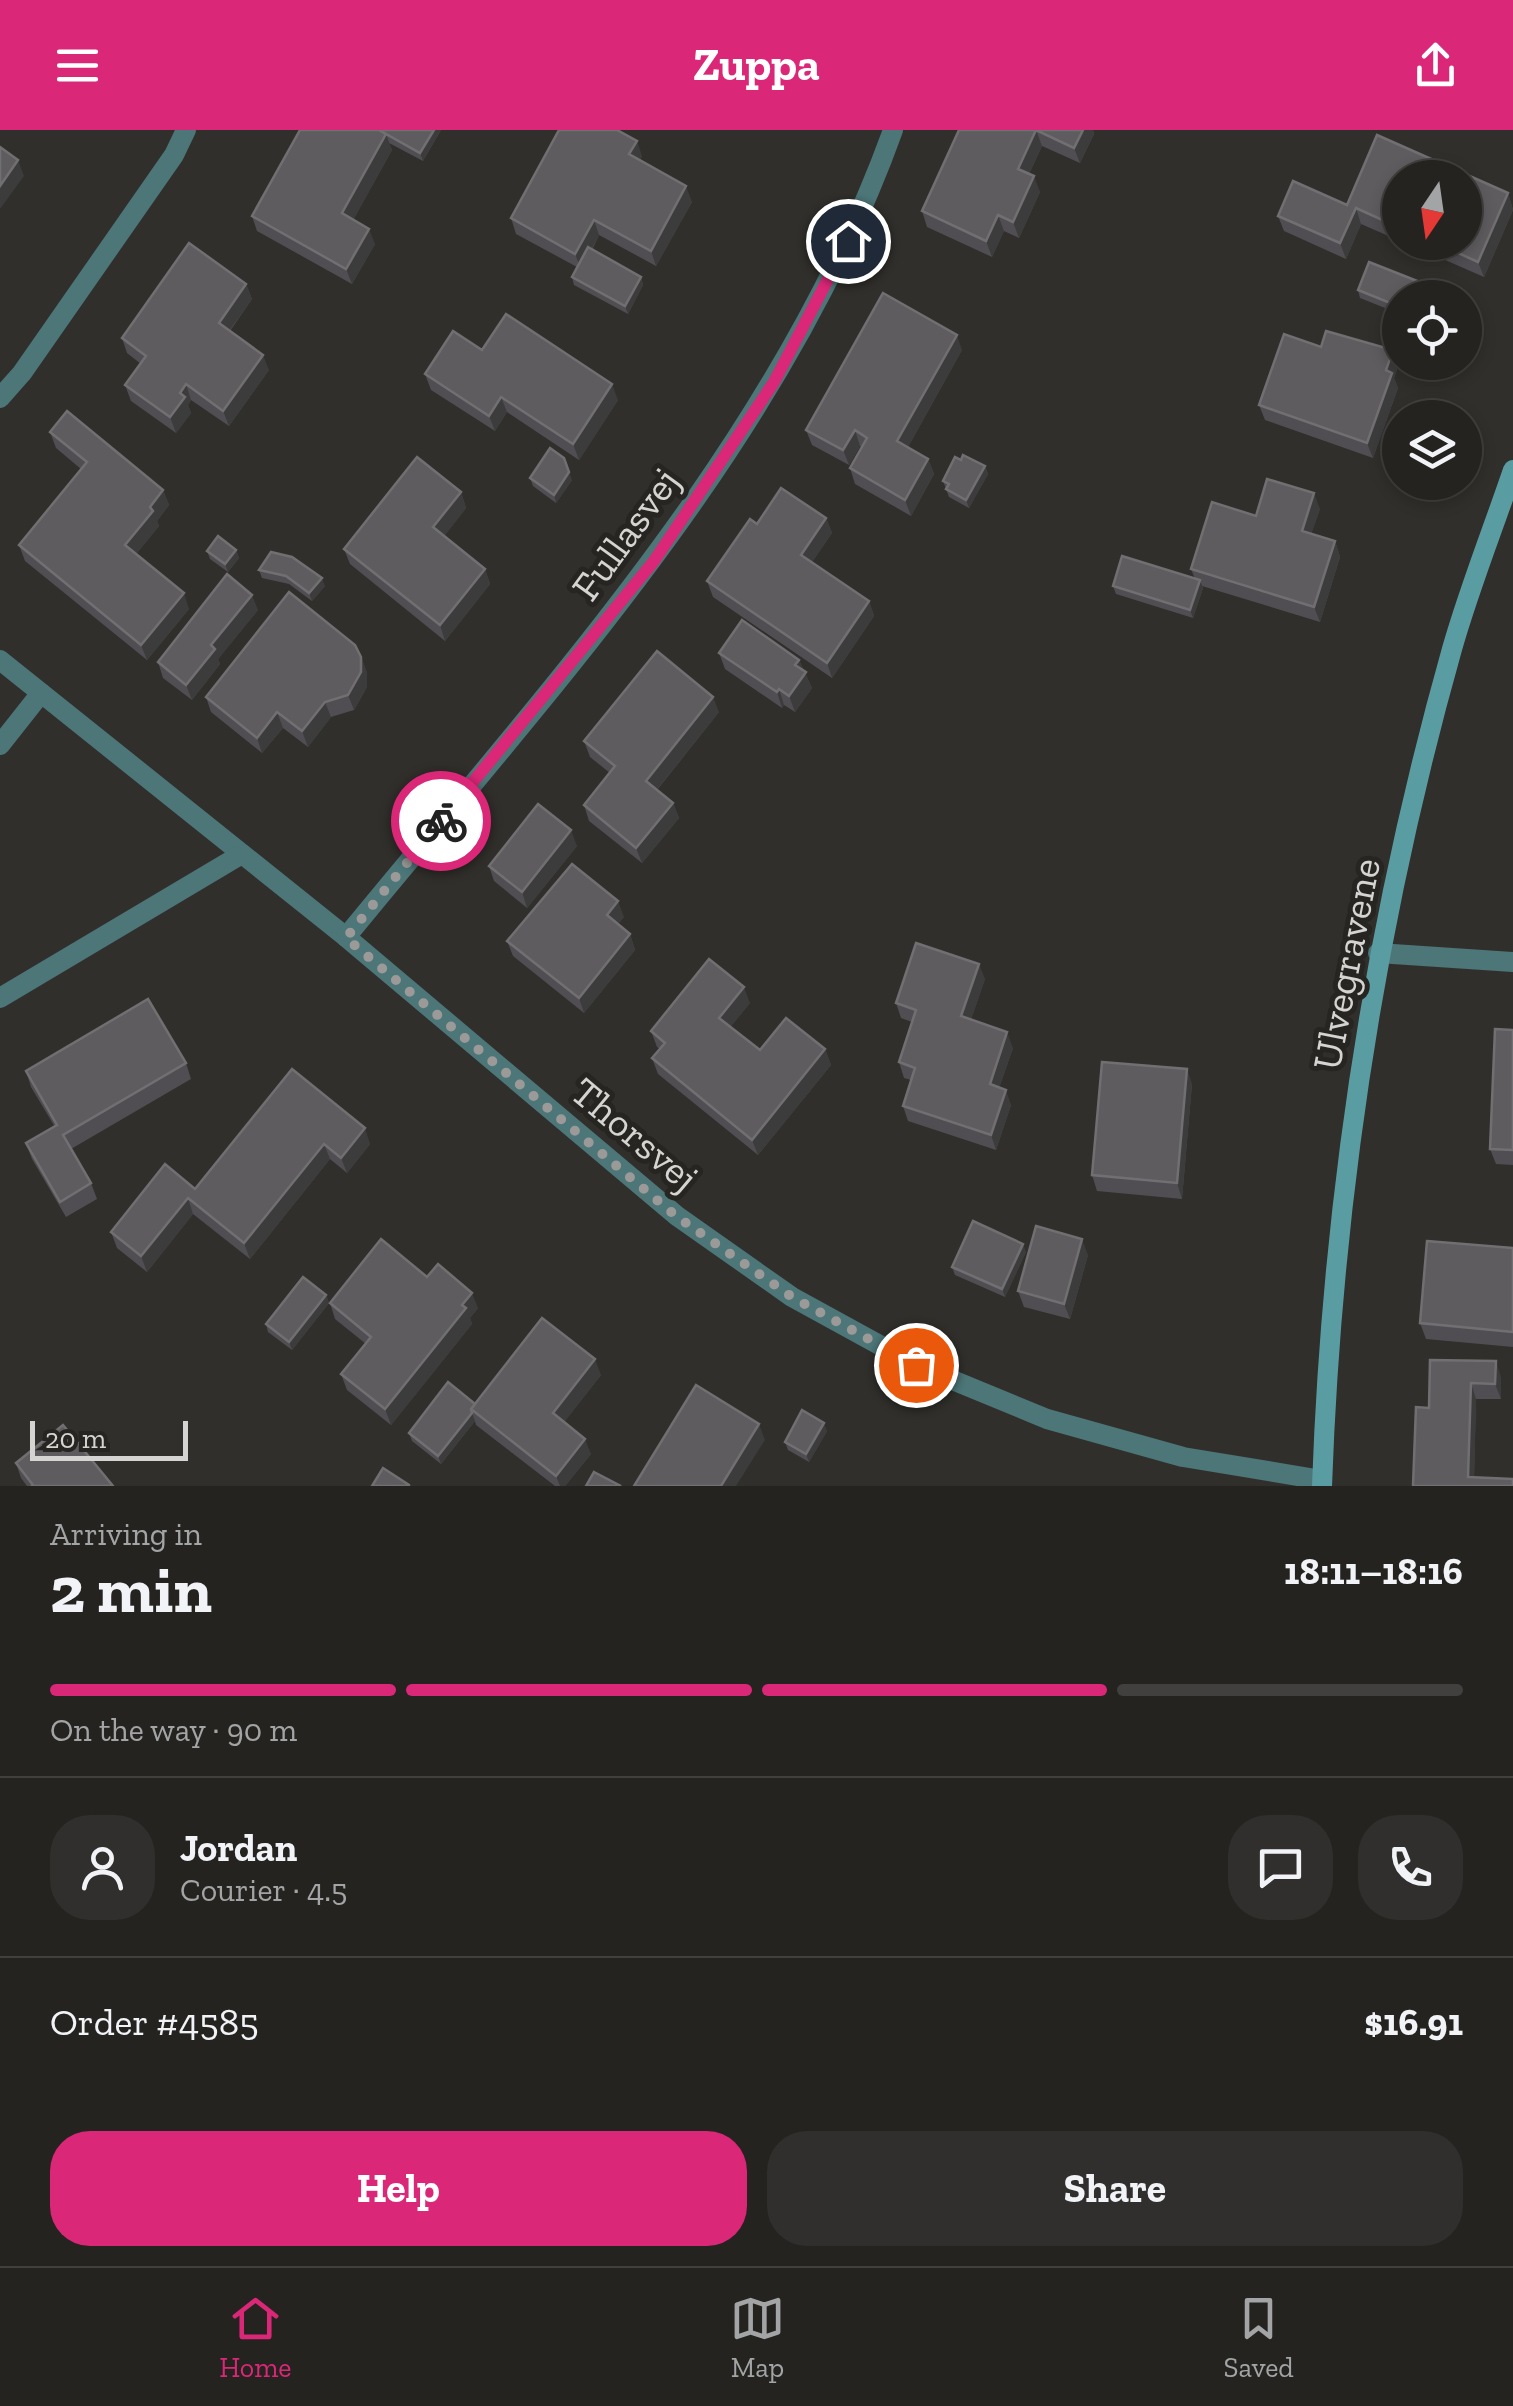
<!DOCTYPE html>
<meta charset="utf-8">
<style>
:root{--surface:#242320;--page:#302f2d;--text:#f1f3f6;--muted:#a3a4a5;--line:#41403e;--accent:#db2777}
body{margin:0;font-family:"Zilla Slab",serif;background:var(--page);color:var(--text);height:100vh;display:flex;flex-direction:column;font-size:38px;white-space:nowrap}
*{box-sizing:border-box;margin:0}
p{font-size:32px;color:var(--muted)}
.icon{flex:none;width:55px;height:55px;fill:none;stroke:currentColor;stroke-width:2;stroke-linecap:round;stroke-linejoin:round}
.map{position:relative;height:1356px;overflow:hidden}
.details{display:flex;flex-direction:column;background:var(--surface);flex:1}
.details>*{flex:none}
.needle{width:65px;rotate:193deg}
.buttons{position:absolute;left:1382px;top:30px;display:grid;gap:20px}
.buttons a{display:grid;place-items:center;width:100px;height:100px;border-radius:50%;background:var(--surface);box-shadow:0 5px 15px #0003,0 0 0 2px var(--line);font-size:50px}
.scale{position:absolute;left:30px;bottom:25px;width:158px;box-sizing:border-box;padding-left:10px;border:5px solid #d5d4d2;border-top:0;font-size:28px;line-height:35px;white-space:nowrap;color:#d5d4d2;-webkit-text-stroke:8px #262521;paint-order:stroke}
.pin{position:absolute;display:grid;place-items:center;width:85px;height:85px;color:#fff;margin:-42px;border:5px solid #fff;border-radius:50%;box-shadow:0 2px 10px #0007}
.courier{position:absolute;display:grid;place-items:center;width:100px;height:100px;margin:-50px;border:8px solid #db2777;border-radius:50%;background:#fff;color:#222;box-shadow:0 2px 12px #0007}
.overview em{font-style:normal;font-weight:800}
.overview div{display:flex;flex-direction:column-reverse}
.overview{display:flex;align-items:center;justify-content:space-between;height:170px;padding:0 50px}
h1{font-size:65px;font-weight:800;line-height:75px}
.bar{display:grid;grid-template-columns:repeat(4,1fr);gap:15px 10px;align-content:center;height:120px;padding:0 50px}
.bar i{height:12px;border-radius:8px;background:var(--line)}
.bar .selected{background:var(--accent)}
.bar p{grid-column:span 4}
.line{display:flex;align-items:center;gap:25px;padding:0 50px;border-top:2px solid var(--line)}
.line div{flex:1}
.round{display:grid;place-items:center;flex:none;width:105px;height:105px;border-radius:40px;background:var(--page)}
.primary-button{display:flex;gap:20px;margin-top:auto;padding:20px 50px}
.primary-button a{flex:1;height:115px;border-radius:40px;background:var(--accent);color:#fff;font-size:40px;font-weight:800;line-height:115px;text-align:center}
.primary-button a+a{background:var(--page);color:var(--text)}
header{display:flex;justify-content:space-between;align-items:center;height:130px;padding:0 50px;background:var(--accent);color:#fff;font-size:45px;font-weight:800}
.menu{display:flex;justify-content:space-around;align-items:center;height:140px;border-top:2px solid var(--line);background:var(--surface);font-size:28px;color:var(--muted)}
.menu a{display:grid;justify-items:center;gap:5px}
.menu .selected{color:var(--accent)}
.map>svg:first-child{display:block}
</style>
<header><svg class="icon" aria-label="menu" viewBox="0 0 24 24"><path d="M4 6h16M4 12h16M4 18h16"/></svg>Zuppa<svg class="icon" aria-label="share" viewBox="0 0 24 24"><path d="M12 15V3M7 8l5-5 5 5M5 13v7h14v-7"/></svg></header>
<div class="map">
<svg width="1513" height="1356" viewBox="0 0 1513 1356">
<rect width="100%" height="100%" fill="#302f2b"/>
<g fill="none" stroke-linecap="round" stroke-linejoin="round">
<polyline stroke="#4c7678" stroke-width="20" points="0,615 41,563"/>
<g stroke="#4c7678" stroke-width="20">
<polyline points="0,268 22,243 174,25 186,0"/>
<polyline points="0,530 346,807 677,1086 792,1167 916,1235 1047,1289 1183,1327 1322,1350"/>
<path d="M346,807C552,555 781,311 893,0"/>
<polyline points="1378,823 1513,832"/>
<polyline points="0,868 242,724"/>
</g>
<path stroke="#599da2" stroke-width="20" d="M1322,1356C1332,1073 1375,792 1452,519C1469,459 1493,399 1513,340"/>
</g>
<g fill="#504e52">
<polygon points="300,0 441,0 423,31 389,13 392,20 353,90 375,114 352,154 257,101 252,86"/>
<polygon points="959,0 1093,0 1094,4 1080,33 1042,16 1029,44 1040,62 1019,108 1004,101 992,127 927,97 922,81"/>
<polygon points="1377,5 1508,63 1513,80 1484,147 1404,112 1465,112 1465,48 1400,48 1400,111 1361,94 1346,129 1284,101 1278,86 1293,51 1347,75"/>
<polygon points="642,26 640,30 692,72 656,136 599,105 592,120 641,147 643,155 628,184 574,155 572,147 577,137 516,104 511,88"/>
<polygon points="246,154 252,169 230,201 269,240 229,296 191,270 188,275 191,283 176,303 131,271 125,255 141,234 127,223 122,208"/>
<polygon points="1430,156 1433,164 1400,168 1400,184 1360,168 1358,160"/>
<polygon points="1321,217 1398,236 1394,248 1398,258 1373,328 1265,290 1259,275"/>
<polygon points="482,220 618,270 579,330 507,282 495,301 431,260 425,244"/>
<polygon points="962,220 908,317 928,329 934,344 911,386 855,354 850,338 862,317 860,316 849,335 812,315 806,300"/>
<polygon points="50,302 163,360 169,375 157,391 159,396 136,424 189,479 147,530 25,431 19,415 81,339 56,318"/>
<polygon points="961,330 985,336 988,344 969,378 949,367 943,351"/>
<polygon points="530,348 572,350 556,373 533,356"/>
<polygon points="461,362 466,378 444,406 485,439 490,454 445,511 350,434 344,419"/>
<polygon points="1320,379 1311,404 1335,411 1340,427 1320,492 1202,456 1203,458 1193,488 1116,464 1113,456 1195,449 1191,439 1256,386"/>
<polygon points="826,388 832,403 812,432 869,471 874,486 832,548 713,467 707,451 757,394"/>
<polygon points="236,420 239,428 228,442 210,429 207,421"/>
<polygon points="259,440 325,456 312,471 289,454 262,448"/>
<polygon points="258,480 218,529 220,534 192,570 163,548 158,532"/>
<polygon points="719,523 799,530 812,558 795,582 784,575 782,578 725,539"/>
<polygon points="361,527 367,543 367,557 354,580 331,587 308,617 283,598 262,623 211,582 206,567"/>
<polygon points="719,582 657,660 673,673 679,688 642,733 589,691 584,675 610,643 590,627 584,611"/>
<polygon points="577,716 527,778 494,751 489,736"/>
<polygon points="624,787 618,794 630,804 635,820 584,883 513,826 507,811"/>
<polygon points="985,849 971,889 1013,918 999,958 1011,975 996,1020 908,991 903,976 911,950 904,948 899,932 912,892 901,888 896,873"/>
<polygon points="750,873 730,897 760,920 825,919 831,935 758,1025 658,944 652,928 660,919 657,917 651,901"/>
<polygon points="1513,900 1513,1035 1496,1034 1490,1019"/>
<polygon points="186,933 191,949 71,1019 91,1053 97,1069 66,1087 32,1029 26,1013 55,997 31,957 26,941"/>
<polygon points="292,939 370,1014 347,1043 330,1029 250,1129 193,1084 147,1142 117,1118 111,1102 195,1059"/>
<polygon points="1192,954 1182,1069 1097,1061 1092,1045"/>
<polygon points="1513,1118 1513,1217 1426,1209 1420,1193"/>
<polygon points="1026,1122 1005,1167 955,1145 952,1137"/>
<polygon points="1088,1125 1070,1189 1024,1177 1018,1161"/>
<polygon points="427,1147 478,1178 470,1188 472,1194 391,1295 347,1260 341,1244 366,1214 335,1189 330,1173"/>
<polygon points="326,1165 329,1173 292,1220 268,1202 266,1194"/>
<polygon points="1430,1230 1501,1247 1501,1269 1476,1269 1474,1347 1413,1356 1429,1278"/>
<polygon points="601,1245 564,1292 591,1324 565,1356 555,1356 476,1295 475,1291 441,1334 412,1311 409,1303 475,1274"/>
<polygon points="827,1301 809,1332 788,1320 785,1312"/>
<polygon points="16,1333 113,1356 27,1356 21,1348"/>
</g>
<g fill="#3d3c3c">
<polygon points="434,0 441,0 423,31 420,23"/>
<polygon points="1036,0 1042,16 1024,54 1018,39"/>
<polygon points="1083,0 1093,0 1094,4 1080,33 1074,18"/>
<polygon points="386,4 392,20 348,99 342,83"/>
<polygon points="637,11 642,26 635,40 629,24"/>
<polygon points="18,30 24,46 0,79 0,56"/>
<polygon points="1034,46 1040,62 1019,108 1013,92"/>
<polygon points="686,56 692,72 656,136 651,121"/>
<polygon points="1508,63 1513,80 1484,147 1478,132"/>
<polygon points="1356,78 1361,94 1346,129 1340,113"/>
<polygon points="998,85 1004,101 992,127 986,111"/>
<polygon points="594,90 599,105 581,139 575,124"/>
<polygon points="369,99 375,114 352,154 346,139"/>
<polygon points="641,147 643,155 628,184 625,176"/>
<polygon points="246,154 252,169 224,208 219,193"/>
<polygon points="1430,156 1433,164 1431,168 1426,168"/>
<polygon points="957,205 962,220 903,326 897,311"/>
<polygon points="1393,220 1398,236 1394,248 1398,258 1373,328 1367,313 1386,240"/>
<polygon points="263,225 269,240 229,296 223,281"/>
<polygon points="186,254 191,270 188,275 191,283 176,303 170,287 180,263"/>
<polygon points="612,254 618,270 579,330 573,314"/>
<polygon points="501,267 507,282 495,301 489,286"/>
<polygon points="855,300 860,316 849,335 843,320"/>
<polygon points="564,328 572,350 556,373 554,365"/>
<polygon points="928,329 934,344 911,386 905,370"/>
<polygon points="985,336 988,344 969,378 966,370"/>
<polygon points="163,360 169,375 157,391 159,396 131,430 125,415 150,377"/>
<polygon points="461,362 466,378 439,413 433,397"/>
<polygon points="1314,363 1320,379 1307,416 1302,401"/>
<polygon points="826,388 832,403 807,440 801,425"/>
<polygon points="1335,411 1340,427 1320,492 1314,477"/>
<polygon points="236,420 239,428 228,442 225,434"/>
<polygon points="485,439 490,454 445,511 440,495"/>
<polygon points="322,448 325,456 312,471 309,463"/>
<polygon points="1200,450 1203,458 1193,488 1190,480"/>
<polygon points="184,463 189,479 147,530 141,515"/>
<polygon points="252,465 258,480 218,529 220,534 192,570 186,555 211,515"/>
<polygon points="869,471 874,486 832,548 827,533"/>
<polygon points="361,527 367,543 367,557 354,580 348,565"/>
<polygon points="799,530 812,558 795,582 789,566 795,535"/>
<polygon points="779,559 784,575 782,578 777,562"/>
<polygon points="713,567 719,582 651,667 646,651"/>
<polygon points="325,572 331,587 308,617 302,601"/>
<polygon points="277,582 283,598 262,623 257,608"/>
<polygon points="673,673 679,688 642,733 636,718"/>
<polygon points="571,700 577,716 527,778 522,762"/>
<polygon points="618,771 624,787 612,801 607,785"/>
<polygon points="630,804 635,820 584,883 579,868"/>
<polygon points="979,834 985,849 967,902 961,886"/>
<polygon points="744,857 750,873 725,904 719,888"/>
<polygon points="1007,902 1013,918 995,970 990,954"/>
<polygon points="825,919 831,935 758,1025 752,1010"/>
<polygon points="1187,939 1192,954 1182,1069 1177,1053"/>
<polygon points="1006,960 1011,975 996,1020 991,1005"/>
<polygon points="365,998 370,1014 347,1043 341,1028"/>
<polygon points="324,1014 330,1029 250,1129 244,1113"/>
<polygon points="188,1068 193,1084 147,1142 141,1126"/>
<polygon points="1082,1109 1088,1125 1070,1189 1064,1174"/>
<polygon points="1023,1114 1026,1122 1005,1167 1002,1159"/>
<polygon points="472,1163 478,1178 470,1188 472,1194 391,1295 385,1279"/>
<polygon points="326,1165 329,1173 292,1220 289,1212"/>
<polygon points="595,1229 601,1245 559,1299 553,1283"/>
<polygon points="1496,1231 1501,1247 1501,1269 1495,1254"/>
<polygon points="1471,1253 1476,1269 1474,1356 1468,1347"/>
<polygon points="472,1283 475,1291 441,1334 438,1326"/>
<polygon points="824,1293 827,1301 809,1332 806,1324"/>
<polygon points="759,1294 765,1310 736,1356 721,1356"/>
<polygon points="585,1309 591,1324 565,1356 560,1356 556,1346"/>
</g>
<g fill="#5e5c5f" stroke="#716f71" stroke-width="2.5">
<polygon points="300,0 379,0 386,4 342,83 369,99 346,139 252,86"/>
<polygon points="379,0 434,0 420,23"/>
<polygon points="559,0 617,0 637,11 629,24 686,56 651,121 594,90 575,124 511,88"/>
<polygon points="959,0 1083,0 1074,18 1036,0 1018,39 1034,46 1013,92 998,85 986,111 922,81"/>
<polygon points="1377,5 1508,63 1478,132 1434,112 1465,112 1465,48 1400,48 1400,98 1356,78 1340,113 1278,86 1293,51 1347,75"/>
<polygon points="0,17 18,30 0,56"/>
<polygon points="189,113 246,154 219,193 263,225 223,281 186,254 180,263 185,267 170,287 125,255 146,226 122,208"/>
<polygon points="588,117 641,147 625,176 572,147"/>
<polygon points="1369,132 1430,156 1426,168 1400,168 1400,177 1358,160"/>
<polygon points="883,163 957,205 897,311 928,329 905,370 850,338 867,308 855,300 843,320 806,300"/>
<polygon points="506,184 612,254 573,314 501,267 489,286 425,244 453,201 482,220"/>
<polygon points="1326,201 1393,220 1386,240 1392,243 1367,313 1259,275 1284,204 1321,217"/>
<polygon points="67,281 163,360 150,377 153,381 125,415 184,463 141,515 19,415 87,332 50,302"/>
<polygon points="550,318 564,328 569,342 554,365 530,348"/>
<polygon points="963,325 985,336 966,370 946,359 949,354 943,351 955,327 961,330"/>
<polygon points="417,327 461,362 433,397 485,439 440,495 344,419"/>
<polygon points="1267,349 1314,363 1302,401 1335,411 1314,477 1191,439 1212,372 1256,386"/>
<polygon points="781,358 826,388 801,425 869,471 827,533 707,451 750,389 757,394"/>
<polygon points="218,406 236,420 225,434 207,421"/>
<polygon points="271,422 292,427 322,448 309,463 286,446 259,440"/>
<polygon points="1122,426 1200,450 1190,480 1113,456"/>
<polygon points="227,444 252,465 211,515 215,519 186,555 158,532"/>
<polygon points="289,462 355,515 361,527 361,542 348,565 325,572 302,601 277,582 257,608 206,567"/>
<polygon points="742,490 799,530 795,535 806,542 789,566 779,559 777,562 719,523"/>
<polygon points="657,521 713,567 646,651 673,673 636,718 584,675 615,636 584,611"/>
<polygon points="538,674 571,700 522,762 489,736"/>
<polygon points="572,734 618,771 607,785 630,804 579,868 507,811"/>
<polygon points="916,813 979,834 961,886 1007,902 990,954 1006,960 991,1005 903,976 915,938 899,932 916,880 896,873"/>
<polygon points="709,829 744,857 719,888 760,920 786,888 825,919 752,1010 652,928 665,913 651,901"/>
<polygon points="148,869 186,933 63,1005 91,1053 60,1072 26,1013 57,995 26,941"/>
<polygon points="1495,899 1513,900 1513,1020 1490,1019"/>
<polygon points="1102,932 1187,939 1177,1053 1092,1045"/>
<polygon points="292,939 365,998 341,1028 324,1014 244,1113 188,1068 141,1126 111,1102 165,1034 195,1059"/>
<polygon points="973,1091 1023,1114 1002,1159 952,1137"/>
<polygon points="1036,1096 1082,1109 1064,1174 1018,1161"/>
<polygon points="381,1109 427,1147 438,1134 472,1163 462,1175 466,1178 385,1279 341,1244 371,1207 330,1173"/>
<polygon points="1427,1111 1513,1118 1513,1202 1420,1193"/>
<polygon points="303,1147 326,1165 289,1212 266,1194"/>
<polygon points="542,1188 595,1229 553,1283 585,1309 556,1346 471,1279"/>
<polygon points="1430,1230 1496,1231 1495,1254 1471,1253 1468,1347 1513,1349 1513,1356 1413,1356 1416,1277 1429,1278"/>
<polygon points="448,1252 475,1274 471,1279 472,1283 438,1326 409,1303"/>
<polygon points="696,1255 759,1294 721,1356 634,1356"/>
<polygon points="802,1280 824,1293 806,1324 785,1312"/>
<polygon points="63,1295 113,1356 31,1356 33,1355 16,1333"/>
<polygon points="383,1338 409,1355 409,1356 372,1356"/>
<polygon points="594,1342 621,1356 586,1356"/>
</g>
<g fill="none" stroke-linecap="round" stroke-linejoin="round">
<polyline stroke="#9b9a98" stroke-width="10" stroke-dasharray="0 18" points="441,691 346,808 676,1086 792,1167 916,1235"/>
<polyline stroke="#db2777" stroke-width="12" points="441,691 654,431 774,252 848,111"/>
</g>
<g text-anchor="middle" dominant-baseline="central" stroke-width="10" stroke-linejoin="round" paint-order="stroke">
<g font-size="40" fill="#d5d4d2" stroke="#262521">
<text transform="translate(625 404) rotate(-54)">Fullasvej</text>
<text transform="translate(1346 834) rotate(-79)">Ulvegravene</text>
<text transform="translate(635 1004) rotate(40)">Thorsvej</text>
</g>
</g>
</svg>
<div class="buttons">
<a><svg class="needle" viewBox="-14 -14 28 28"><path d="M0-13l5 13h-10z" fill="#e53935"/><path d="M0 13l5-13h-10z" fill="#a3a4a5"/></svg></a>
<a><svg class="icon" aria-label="locate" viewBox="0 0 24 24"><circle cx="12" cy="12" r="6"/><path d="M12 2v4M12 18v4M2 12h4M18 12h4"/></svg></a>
<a><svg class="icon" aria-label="layers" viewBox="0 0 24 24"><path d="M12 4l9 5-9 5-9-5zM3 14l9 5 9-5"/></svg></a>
</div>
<div class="scale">20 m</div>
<div class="pin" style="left:916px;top:1235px;background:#ea580c"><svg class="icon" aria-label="bag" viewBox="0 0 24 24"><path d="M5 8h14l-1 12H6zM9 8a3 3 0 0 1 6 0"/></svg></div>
<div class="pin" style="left:848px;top:111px;background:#1f2937"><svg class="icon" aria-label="home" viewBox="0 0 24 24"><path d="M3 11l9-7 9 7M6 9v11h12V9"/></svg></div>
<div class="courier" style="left:441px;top:691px"><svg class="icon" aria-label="bike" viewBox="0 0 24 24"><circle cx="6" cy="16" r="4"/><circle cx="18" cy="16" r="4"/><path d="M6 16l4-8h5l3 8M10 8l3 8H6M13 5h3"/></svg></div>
</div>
<section class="details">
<div class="overview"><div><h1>2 min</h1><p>Arriving in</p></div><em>18:11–18:16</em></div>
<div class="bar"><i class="selected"></i><i class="selected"></i><i class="selected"></i><i></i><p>On the way · 90 m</p></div>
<div class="line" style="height:180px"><a class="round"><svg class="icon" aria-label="person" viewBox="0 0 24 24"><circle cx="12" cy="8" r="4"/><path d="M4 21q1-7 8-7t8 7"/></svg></a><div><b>Jordan</b><p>Courier · 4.5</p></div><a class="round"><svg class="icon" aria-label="chat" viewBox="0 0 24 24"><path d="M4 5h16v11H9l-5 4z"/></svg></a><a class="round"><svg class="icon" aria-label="phone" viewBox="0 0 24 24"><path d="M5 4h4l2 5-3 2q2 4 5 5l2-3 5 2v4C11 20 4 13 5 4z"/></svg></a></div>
<div class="line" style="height:130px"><div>Order #4585</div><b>$16.91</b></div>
<div class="primary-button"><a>Help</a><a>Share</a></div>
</section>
<nav class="menu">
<a class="selected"><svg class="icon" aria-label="home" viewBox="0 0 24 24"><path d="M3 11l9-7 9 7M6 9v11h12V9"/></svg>Home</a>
<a><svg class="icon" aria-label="map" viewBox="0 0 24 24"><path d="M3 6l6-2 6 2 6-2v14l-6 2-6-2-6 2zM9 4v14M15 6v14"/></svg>Map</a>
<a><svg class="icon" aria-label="saved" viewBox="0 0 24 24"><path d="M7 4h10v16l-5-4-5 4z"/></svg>Saved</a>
</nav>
